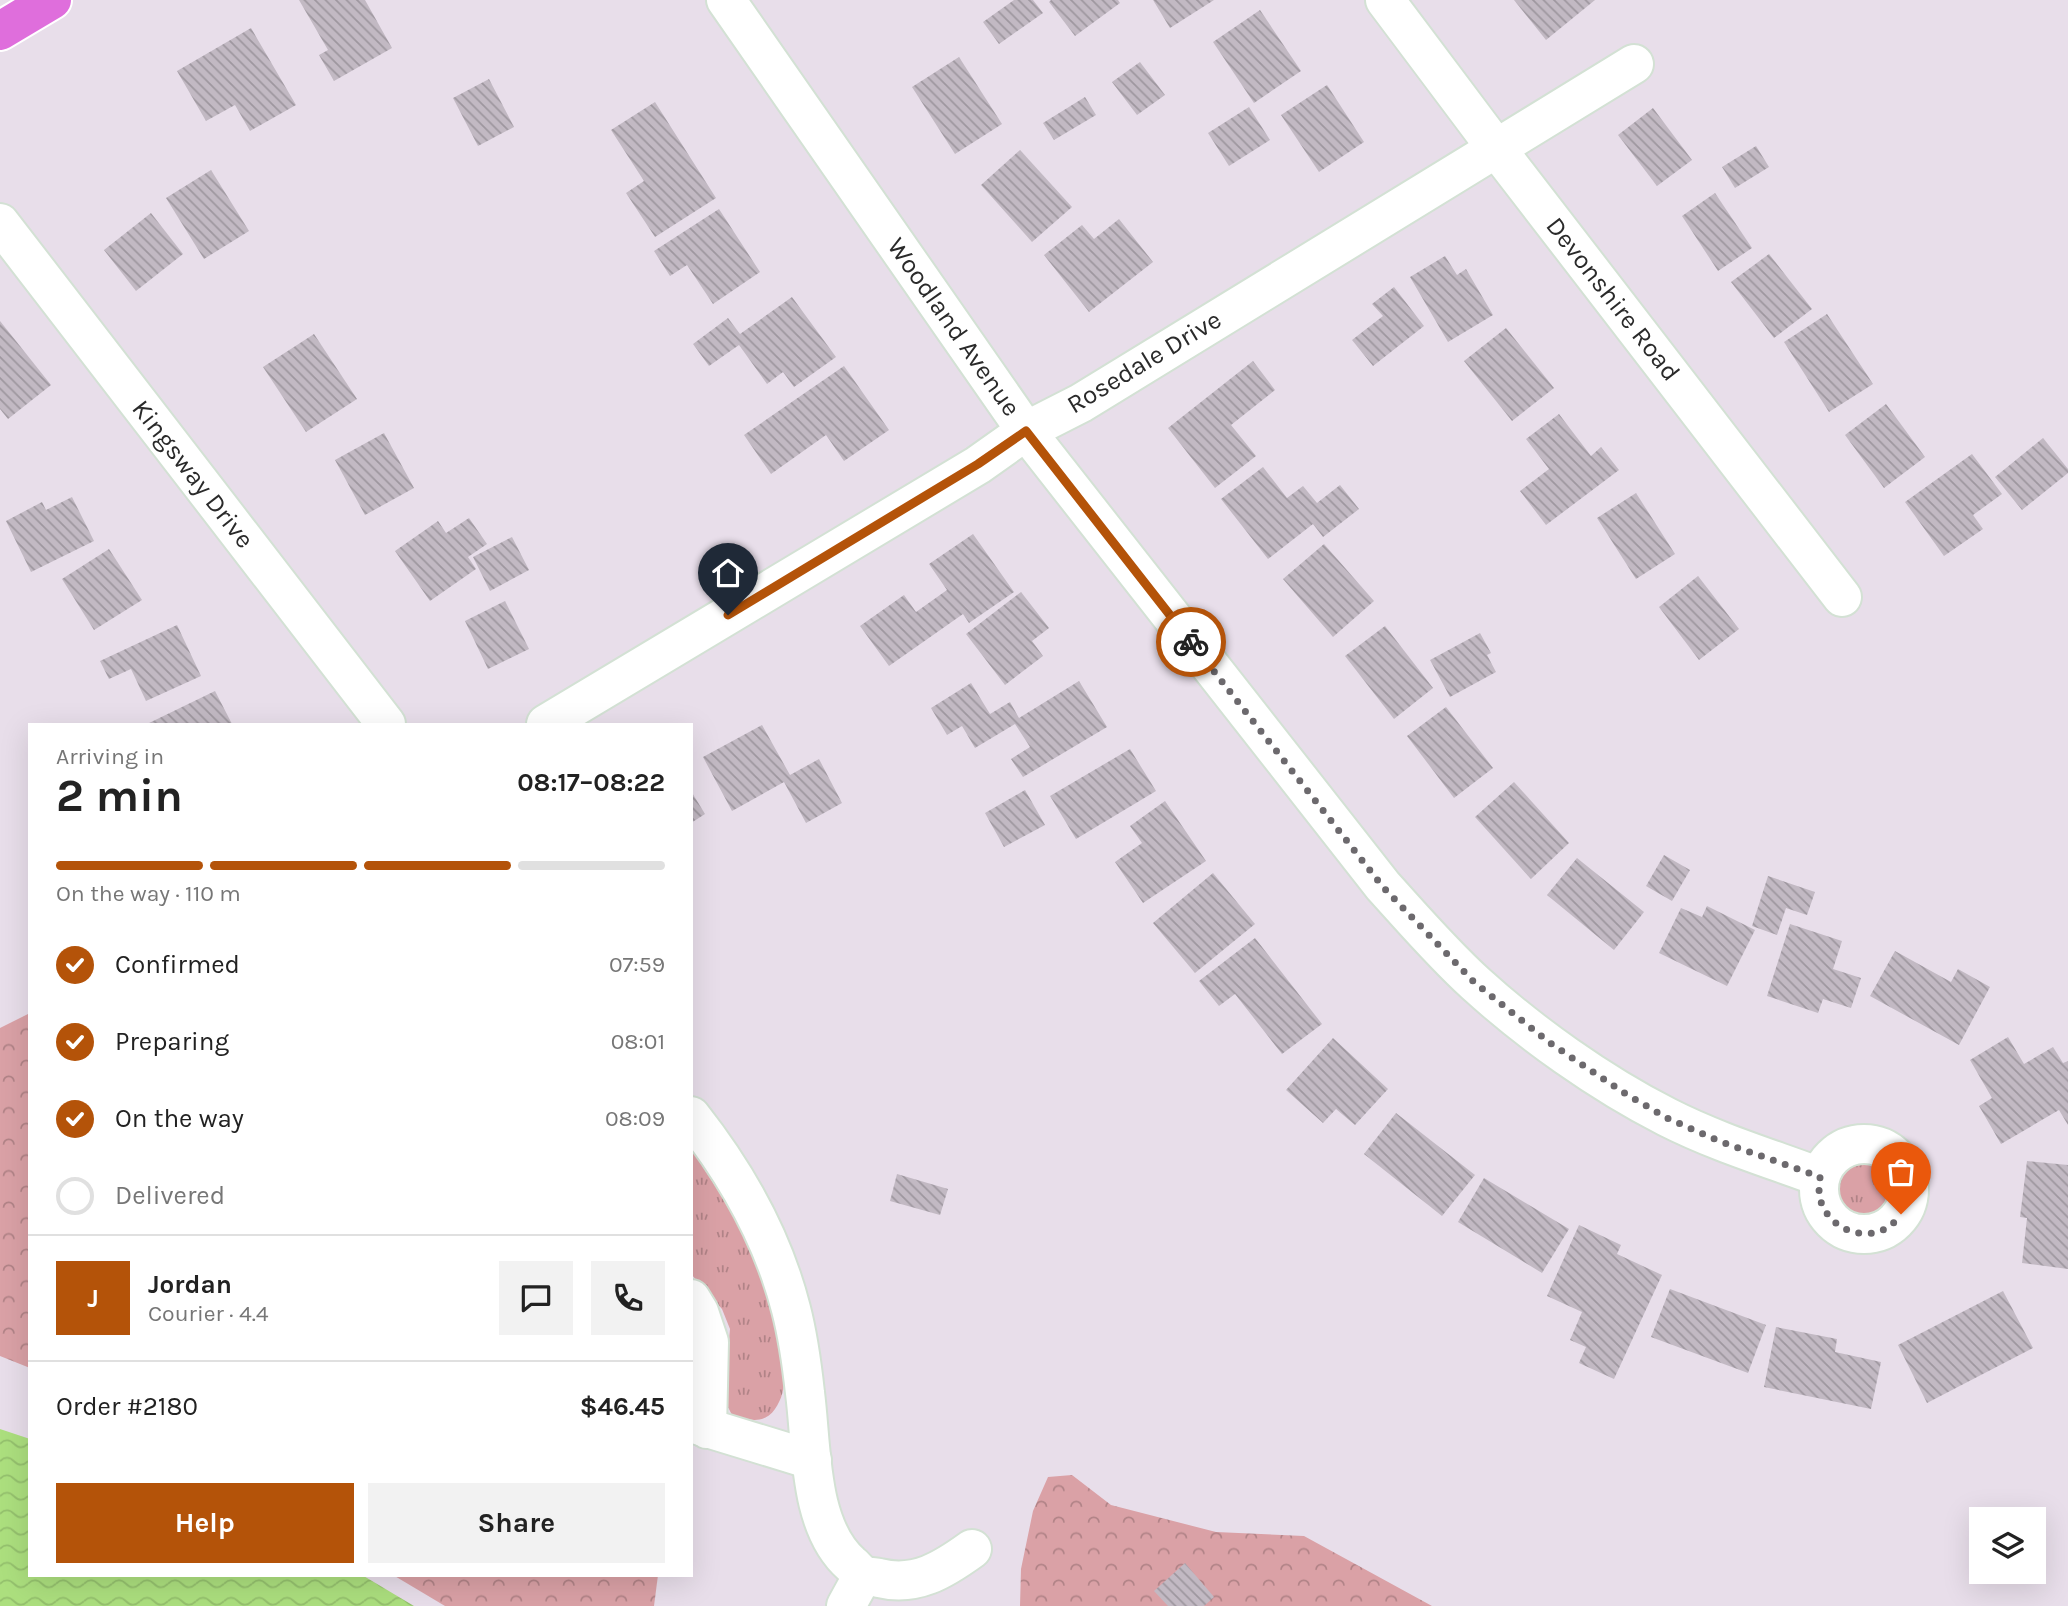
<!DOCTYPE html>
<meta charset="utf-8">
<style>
:root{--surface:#fff;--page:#f2f2f2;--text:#222;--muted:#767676;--line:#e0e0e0;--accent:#b45309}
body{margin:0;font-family:Karla,sans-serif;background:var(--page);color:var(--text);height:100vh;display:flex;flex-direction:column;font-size:26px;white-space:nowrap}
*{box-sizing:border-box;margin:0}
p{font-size:23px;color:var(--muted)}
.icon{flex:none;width:38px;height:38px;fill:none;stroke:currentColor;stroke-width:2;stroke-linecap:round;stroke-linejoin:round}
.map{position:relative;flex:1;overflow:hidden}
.side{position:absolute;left:28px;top:723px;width:665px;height:854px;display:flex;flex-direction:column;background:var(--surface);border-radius:0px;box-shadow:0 7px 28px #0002}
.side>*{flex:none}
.tools{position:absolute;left:1969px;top:1507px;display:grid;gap:14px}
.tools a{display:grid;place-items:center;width:77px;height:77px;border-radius:0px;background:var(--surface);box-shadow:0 7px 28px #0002;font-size:35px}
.pin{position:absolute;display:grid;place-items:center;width:60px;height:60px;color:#fff;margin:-72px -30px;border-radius:50% 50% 50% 0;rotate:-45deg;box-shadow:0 0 7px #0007}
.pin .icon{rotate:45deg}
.courier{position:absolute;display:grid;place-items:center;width:70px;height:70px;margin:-35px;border:5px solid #b45309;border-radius:50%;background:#fff;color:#222;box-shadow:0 2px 9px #0007}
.head em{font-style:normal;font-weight:700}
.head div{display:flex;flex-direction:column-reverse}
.head{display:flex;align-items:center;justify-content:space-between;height:119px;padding:0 28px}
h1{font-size:46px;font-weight:700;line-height:52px}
.bar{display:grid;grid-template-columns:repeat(4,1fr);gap:10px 7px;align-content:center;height:84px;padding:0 28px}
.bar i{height:9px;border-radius:5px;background:var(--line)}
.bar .current{background:var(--accent)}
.bar p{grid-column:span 4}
.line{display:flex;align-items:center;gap:18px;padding:0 28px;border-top:2px solid var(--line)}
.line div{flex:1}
.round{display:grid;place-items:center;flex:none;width:74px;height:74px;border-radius:0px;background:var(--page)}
ol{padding:0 28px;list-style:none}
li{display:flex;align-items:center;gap:21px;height:77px}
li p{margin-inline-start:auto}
li .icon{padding:7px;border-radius:50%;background:var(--accent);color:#fff;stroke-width:4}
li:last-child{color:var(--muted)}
li i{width:38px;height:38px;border:4px solid var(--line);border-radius:50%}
.button{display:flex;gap:14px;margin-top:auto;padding:14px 28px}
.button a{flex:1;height:80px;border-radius:0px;background:var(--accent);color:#fff;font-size:28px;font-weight:700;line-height:80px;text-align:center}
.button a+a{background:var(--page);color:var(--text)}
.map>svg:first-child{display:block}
</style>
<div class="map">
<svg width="2068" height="1606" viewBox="0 0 2068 1606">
<defs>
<pattern id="grass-tufts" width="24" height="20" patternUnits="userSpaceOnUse" patternTransform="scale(1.75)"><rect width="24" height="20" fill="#daa1a6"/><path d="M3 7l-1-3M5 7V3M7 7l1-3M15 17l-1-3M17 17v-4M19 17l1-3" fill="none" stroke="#b18387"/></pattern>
<pattern id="forest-crowns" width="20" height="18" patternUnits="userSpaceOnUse" patternTransform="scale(1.75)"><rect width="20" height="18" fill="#daa1a6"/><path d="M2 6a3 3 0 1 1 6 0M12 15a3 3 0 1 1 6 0" fill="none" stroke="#b18387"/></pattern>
<pattern id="water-waves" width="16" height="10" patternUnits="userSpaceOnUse" patternTransform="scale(1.75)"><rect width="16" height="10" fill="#acdf7e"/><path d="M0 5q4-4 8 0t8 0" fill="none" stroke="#94c06d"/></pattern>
<pattern id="building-back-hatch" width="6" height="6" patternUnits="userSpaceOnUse" patternTransform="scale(1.75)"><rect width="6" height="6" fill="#c2b9c3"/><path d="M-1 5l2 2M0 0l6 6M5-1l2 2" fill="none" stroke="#9e979f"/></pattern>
</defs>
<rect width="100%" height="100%" fill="#e8deea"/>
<g fill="url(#grass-tufts)">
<path d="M691,1149C719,1190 752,1243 767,1290C771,1304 773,1318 777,1332C783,1356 791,1387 775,1409C764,1425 748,1420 732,1415L727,1405L725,1390L730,1329L722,1309L691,1274Z"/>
<circle cx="1863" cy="1188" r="26"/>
</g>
<g fill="url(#forest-crowns)">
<polygon points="30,1013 30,1368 0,1356 0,1028"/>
<polygon points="1072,1475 1111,1505 1216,1532 1304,1536 1432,1606 1020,1606 1021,1569 1033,1511 1048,1477"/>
<polygon points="393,1575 658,1575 654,1606 445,1606"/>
</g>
<polygon fill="url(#water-waves)" points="0,1429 30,1439 30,1575 362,1575 414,1606 0,1606"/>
<g fill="url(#building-back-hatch)">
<polygon points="299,0 365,0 392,48 334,81 319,55 328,50"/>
<polygon points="1014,0 1033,0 1043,13 999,44 983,22"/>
<polygon points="1051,0 1118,0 1120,3 1075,36 1049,2"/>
<polygon points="1153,0 1214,0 1170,28"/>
<polygon points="1514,0 1595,0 1546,40"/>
<polygon points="1260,10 1301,71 1254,103 1213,42"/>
<polygon points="251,28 296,105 250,131 235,105 206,121 177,71"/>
<polygon points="959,57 1002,124 955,154 912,87"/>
<polygon points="1140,62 1165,95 1137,115 1112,82"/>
<polygon points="489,79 514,127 478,146 453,98"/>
<polygon points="1327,85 1364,142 1319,172 1281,115"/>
<polygon points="1085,97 1096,115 1054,140 1043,123"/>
<polygon points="655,102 716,198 655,237 626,193 644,181 611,130"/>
<polygon points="1249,107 1270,140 1229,166 1208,133"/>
<polygon points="1653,108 1692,160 1657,186 1618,135"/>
<polygon points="1756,146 1769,167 1735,188 1722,167"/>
<polygon points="1020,150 1072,207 1032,242 981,185"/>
<polygon points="211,170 249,231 204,259 166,198"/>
<polygon points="1715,193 1752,248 1718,271 1682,216"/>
<polygon points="719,209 760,272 713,304 687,265 670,276 654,251"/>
<polygon points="151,213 183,254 136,291 104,250"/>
<polygon points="1119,219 1153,262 1089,312 1044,255 1082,225 1094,239"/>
<polygon points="1769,254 1812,309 1774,338 1731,282"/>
<polygon points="1445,256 1457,275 1466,269 1493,315 1448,342 1410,277"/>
<polygon points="1394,287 1424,326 1373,366 1352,340 1383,316 1372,304"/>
<polygon points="792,297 836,357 794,387 783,372 767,384 739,345 709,366 693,344 728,318 740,334"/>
<polygon points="1827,314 1873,384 1829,412 1784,342"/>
<polygon points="0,321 51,385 8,419 0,409"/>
<polygon points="1506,328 1554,388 1512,421 1464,361"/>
<polygon points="314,334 357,399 306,432 263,367"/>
<polygon points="1253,361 1275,390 1231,425 1256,456 1215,488 1168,428"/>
<polygon points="844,366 889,430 844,461 826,435 771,474 744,435"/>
<polygon points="1886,404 1925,457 1884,488 1845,435"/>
<polygon points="1559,414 1591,456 1601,447 1619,470 1546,525 1520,491 1549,469 1526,439"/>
<polygon points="384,433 414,488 365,515 335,460"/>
<polygon points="2043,438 2068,469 2068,473 2022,510 1995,477"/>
<polygon points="1972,454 2002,494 1973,515 1983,529 1944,556 1905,502"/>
<polygon points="1263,467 1287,498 1303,486 1317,503 1340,485 1359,509 1323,537 1313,524 1268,559 1221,499"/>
<polygon points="1636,493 1675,554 1636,579 1597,518"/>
<polygon points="72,497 94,541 31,572 6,521 42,502 46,510"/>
<polygon points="469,518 487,544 468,557 476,569 430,601 395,551 438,521 446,533"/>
<polygon points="973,534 1014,592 969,623 963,614 889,666 860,626 904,595 916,612 947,590 929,564"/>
<polygon points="512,537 529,570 490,591 473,557"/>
<polygon points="1324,544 1374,601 1333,637 1283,579"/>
<polygon points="109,549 142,600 94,630 62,579"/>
<polygon points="1698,576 1739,629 1699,660 1659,607"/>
<polygon points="1021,592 1049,628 1032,641 1043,656 1005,685 966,634"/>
<polygon points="505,601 529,649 488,669 465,621"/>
<polygon points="177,625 201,676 146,701 131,669 109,679 100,661"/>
<polygon points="1385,626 1433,688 1394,719 1345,656"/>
<polygon points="1480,633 1491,653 1487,655 1496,672 1450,697 1430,660"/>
<polygon points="1079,681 1107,727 1023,777 1011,759 1030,747 1015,724 975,748 962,726 947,735 931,708 971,683 990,714 1010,702 1019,718"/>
<polygon points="215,691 232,724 147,724"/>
<polygon points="1446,707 1493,768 1454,798 1407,736"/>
<polygon points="762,725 790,775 819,759 842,803 806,823 784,782 732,811 703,757"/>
<polygon points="1130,749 1156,791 1076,839 1050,796"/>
<polygon points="1514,782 1569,843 1531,879 1475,817"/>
<polygon points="1025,790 1045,825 1004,847 985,813"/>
<polygon points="691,791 705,814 691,823"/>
<polygon points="1165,801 1206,861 1143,903 1115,862 1142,843 1130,826"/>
<polygon points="1664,855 1690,870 1672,901 1646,886"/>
<polygon points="1577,858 1644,912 1614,950 1547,895"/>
<polygon points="1213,873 1255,924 1195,973 1153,923"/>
<polygon points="1768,876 1815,892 1807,915 1786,908 1777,935 1752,926"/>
<polygon points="1707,906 1755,930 1727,986 1659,953 1681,908 1702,917"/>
<polygon points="1790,924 1842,941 1833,969 1861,978 1851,1008 1823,999 1818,1013 1767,996"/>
<polygon points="1255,938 1322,1024 1282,1054 1235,994 1219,1006 1199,981"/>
<polygon points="1895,951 1951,982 1958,969 1990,987 1959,1045 1870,996"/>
<polygon points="2008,1037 2024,1064 2053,1047 2063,1063 2068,1061 2068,1125 2059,1110 2001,1144 1979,1106 1992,1098 1970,1060"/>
<polygon points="1333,1038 1388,1089 1355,1125 1336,1109 1323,1123 1286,1090"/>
<polygon points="1396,1113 1475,1175 1442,1216 1364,1154"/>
<polygon points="2027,1161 2068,1165 2068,1269 2022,1263 2027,1218 2020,1217"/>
<polygon points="897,1174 948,1189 940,1215 890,1201"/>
<polygon points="1484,1178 1569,1229 1542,1273 1458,1222"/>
<polygon points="1579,1225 1621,1245 1617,1254 1662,1275 1614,1379 1579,1363 1586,1347 1570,1340 1582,1312 1547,1296"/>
<polygon points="1670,1289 1766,1325 1748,1373 1651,1337"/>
<polygon points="2003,1291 2033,1348 1927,1403 1898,1345"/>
<polygon points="1776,1327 1837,1339 1835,1352 1881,1362 1871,1409 1764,1387"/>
<polygon points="1185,1563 1214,1597 1204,1606 1168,1606 1154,1591"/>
</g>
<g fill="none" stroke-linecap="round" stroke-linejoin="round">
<g stroke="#d3e1d4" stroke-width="42">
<g id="minor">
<path d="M726,0L1026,431L1383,886C1413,919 1442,953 1475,983C1530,1033 1600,1083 1667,1117C1716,1142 1769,1158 1820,1177"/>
<polyline points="1385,0 1496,148 1842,597"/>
<polyline points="0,223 386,724"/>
<polyline points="546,724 978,465 1026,431 1081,403 1634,64"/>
<path d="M691,1116C736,1173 773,1238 791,1309C798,1336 802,1365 805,1393C812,1446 808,1526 851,1564C855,1567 859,1573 863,1575C867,1577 874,1577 879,1578C916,1587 943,1570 972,1549"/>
<circle cx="1864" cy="1189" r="45"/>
<polyline points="691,1299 699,1312 709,1342 707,1429"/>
<polyline points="691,1423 812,1460"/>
<polyline points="846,1606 863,1575"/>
</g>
</g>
<g stroke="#fff" stroke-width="42">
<polyline id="major" points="0,31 52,0"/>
</g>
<use href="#minor" stroke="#fff" stroke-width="38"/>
<use href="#major" stroke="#df6edc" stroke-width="38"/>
</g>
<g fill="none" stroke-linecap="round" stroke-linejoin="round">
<path stroke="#6c696d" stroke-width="7" stroke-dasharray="0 12.6" d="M1191,642L1383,887L1474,982L1550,1043L1626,1094L1667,1118L1719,1141L1820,1177C1820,1182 1819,1188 1819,1193C1823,1226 1862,1245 1890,1226C1894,1223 1898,1218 1901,1214"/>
<polyline stroke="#b45309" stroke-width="9" points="728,615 978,464 1026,431 1191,642"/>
</g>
<g text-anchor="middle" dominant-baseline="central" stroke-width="7" stroke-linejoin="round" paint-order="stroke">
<g font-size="26" fill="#2a2a2a" stroke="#fff">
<text transform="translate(1613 299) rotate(52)">Devonshire Road</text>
<text transform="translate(954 327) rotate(55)">Woodland Avenue</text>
<text transform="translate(1144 362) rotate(-31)">Rosedale Drive</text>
<text transform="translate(193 474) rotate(52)">Kingsway Drive</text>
</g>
</g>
</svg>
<div class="tools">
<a><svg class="icon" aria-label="layers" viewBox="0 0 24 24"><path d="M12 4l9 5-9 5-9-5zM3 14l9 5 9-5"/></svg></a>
</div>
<div class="pin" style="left:1901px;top:1214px;background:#ea580c"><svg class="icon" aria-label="bag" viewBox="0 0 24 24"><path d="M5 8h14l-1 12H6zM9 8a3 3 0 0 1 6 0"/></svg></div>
<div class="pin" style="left:728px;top:615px;background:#1f2937"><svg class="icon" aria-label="home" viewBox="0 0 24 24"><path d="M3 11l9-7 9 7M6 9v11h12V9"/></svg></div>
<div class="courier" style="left:1191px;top:642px"><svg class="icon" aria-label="bike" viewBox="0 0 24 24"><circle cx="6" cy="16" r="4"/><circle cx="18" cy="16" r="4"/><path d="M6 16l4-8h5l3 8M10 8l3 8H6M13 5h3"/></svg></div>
<section class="side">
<div class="head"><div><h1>2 min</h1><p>Arriving in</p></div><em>08:17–08:22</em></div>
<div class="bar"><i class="current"></i><i class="current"></i><i class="current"></i><i></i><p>On the way · 110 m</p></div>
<ol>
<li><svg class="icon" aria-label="check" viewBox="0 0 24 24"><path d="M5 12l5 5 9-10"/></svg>Confirmed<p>07:59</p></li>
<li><svg class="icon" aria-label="check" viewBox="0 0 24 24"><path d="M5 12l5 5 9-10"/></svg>Preparing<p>08:01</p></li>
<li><svg class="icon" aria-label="check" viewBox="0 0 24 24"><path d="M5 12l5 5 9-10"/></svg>On the way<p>08:09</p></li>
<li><i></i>Delivered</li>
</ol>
<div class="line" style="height:126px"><b class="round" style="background:var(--accent);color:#fff">J</b><div><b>Jordan</b><p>Courier · 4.4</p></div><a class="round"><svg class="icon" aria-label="chat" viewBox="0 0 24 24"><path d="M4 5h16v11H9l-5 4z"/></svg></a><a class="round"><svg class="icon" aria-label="phone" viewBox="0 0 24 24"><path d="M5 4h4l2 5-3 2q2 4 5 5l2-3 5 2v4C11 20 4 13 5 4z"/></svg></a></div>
<div class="line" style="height:91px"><div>Order #2180</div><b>$46.45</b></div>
<div class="button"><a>Help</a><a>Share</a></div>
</section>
</div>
